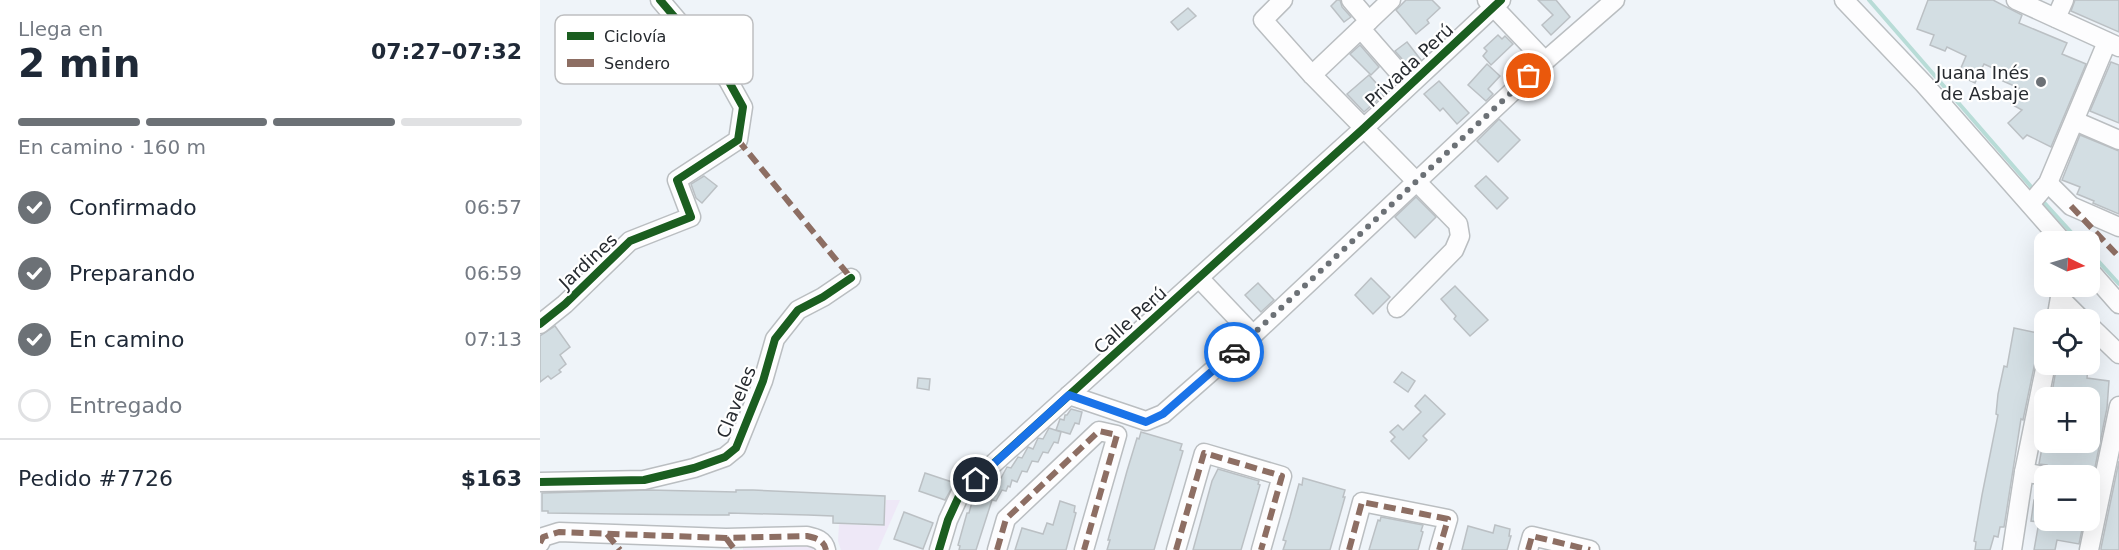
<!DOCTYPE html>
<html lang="es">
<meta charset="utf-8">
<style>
:root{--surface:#fff;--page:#f6f6f7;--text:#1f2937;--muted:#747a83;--line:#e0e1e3;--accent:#6c7176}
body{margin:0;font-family:"DejaVu Sans",sans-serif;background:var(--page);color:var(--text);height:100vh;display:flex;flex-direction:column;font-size:22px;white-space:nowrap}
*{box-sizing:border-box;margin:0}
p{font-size:20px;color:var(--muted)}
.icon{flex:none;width:33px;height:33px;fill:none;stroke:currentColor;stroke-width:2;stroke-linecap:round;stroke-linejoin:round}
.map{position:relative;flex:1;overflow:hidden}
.sheet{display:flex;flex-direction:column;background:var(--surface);width:540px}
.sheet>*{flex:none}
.needle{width:39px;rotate:95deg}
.tools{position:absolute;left:1494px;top:231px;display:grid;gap:12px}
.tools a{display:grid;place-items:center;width:66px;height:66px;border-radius:12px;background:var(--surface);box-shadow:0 6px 24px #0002;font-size:30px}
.pin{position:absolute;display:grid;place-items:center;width:51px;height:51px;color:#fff;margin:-26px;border:3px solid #fff;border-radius:50%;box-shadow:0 2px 6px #0007}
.courier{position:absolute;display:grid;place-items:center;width:60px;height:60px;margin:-30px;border:4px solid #1a73e8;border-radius:50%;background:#fff;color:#222;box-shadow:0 2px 8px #0007}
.overview em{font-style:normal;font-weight:600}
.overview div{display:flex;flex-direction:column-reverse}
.overview{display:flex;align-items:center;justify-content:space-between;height:102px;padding:0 18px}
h1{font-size:39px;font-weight:600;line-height:45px}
.bar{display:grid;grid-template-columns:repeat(4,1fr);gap:9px 6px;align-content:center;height:72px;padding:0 18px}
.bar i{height:8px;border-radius:4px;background:var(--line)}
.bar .current{background:var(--accent)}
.bar p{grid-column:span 4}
.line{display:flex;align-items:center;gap:15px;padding:0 18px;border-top:2px solid var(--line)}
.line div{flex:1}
ol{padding:0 18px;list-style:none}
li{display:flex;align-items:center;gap:18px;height:66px}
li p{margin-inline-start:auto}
li .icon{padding:6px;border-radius:50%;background:var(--accent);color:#fff;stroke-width:4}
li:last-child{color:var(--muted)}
li i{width:33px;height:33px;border:3px solid var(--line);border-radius:50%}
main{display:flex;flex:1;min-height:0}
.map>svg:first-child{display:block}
</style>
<main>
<section class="sheet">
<div class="overview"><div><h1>2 min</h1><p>Llega en</p></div><em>07:27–07:32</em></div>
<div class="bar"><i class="current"></i><i class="current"></i><i class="current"></i><i></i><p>En camino · 160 m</p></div>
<ol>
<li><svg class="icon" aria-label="check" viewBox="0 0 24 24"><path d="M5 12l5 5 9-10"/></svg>Confirmado<p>06:57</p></li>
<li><svg class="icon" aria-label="check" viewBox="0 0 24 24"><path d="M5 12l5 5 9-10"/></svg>Preparando<p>06:59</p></li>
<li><svg class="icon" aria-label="check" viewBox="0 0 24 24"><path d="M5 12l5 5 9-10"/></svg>En camino<p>07:13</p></li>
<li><i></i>Entregado</li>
</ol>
<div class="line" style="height:78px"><div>Pedido #7726</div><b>$163</b></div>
</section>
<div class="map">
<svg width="1579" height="550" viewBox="0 0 1579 550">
<rect width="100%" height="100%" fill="#eff4f9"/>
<g fill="#eee8f7">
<polygon points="346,500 360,500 338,550 301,550 298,541 299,524 344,526"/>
<polygon points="203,546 271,546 277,550 203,550"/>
</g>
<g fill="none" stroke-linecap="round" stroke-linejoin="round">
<g stroke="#b8dcd7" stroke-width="4">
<polyline points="1329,0 1494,190"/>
<polyline points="1500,198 1540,242"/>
<polyline points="1550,252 1579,284"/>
</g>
</g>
<g fill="#d3dee3" stroke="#bbc0c4" stroke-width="1.5">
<polygon points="797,0 800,0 802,7 811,17 804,22 791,6"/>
<polygon points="866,0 892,0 900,8 887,20 889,23 876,34 856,10"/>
<polygon points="998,0 1016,0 1030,17 1011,35 1002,25 1013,15"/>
<polygon points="1388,0 1453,0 1482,15 1479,23 1527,43 1522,54 1546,64 1511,147 1487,135 1483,139 1468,123 1482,110 1471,104 1479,88 1463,81 1466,74 1444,64 1435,83 1418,75 1426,56 1407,47 1405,51 1390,45 1394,35 1377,29"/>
<polygon points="1535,0 1579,0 1579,32 1531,11"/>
<polygon points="648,8 656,16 638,30 631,22"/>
<polygon points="958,35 962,39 965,36 973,44 951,65 943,56 947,51 944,48"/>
<polygon points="867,42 881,60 871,69 855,51"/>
<polygon points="820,45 839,67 831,75 810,54"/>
<polygon points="1571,62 1579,65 1579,123 1550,111"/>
<polygon points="947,64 960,76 948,89 953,94 946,101 928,85"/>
<polygon points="829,75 845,93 824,112 807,94"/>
<polygon points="899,81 929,113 917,124 903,108 900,111 884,94"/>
<polygon points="959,119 980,140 958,162 937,141"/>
<polygon points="1540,135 1579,151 1579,214 1553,203 1554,201 1537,194 1540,187 1522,180"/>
<polygon points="164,176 177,186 162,203 156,198 151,184"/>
<polygon points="946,176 968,198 957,209 935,186"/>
<polygon points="876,197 896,217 875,238 855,217"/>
<polygon points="831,278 850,297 833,314 815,295"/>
<polygon points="718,283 734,300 721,312 705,295"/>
<polygon points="915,286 948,320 930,336 914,319 916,316 901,299"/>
<polygon points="15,326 30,347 20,355 26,364 19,370 21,372 11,379 8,376 0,382 0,336"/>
<polygon points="1474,328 1502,334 1499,349 1501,349 1495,362 1483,420 1481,419 1464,527 1460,527 1458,537 1454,536 1450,550 1435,550 1436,542 1434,541 1442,495 1458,415 1456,414 1458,394 1464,366 1467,367"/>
<polygon points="1517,364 1548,367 1547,378 1569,381 1567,408 1550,492 1550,472 1527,469 1527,472 1513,471 1507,465 1499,464 1503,442 1550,442 1550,398 1511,398"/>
<polygon points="862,372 875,381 868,392 854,382"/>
<polygon points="378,378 390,379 389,390 377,388"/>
<polygon points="885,395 905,414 883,436 887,440 869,459 851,441 855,437 850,432 858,425 863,430 881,412 875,406"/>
<polygon points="531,409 542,412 539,424 535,423 530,434 516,430 520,419 524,420 525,415 527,415"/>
<polygon points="509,428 521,432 518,443 514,442 508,453 503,452 498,462 492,461 487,472 482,471 477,482 472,480 470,487 468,486 466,491 462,490 456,501 452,500 436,550 419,550 420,546 418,545 427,513 429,513 432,502 434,502 436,496 441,497 446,486 451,487 456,476 461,478 467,467 471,468 478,457 482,458 488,447 493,449 498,438 503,439"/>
<polygon points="601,432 642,444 640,450 643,451 614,550 567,550 570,540 568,540 587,471 597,438 599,439"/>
<polygon points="1579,461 1579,550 1561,550 1561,548"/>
<polygon points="678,469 719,481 718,484 720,485 701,550 653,550 672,481"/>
<polygon points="385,473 415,483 405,500 379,491"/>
<polygon points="763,478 805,490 803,497 805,497 790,550 743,550 746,541 743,540 750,517 759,484 762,485"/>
<polygon points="109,490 196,492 196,490 213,490 345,496 344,525 293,523 293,516 268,515 189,513 189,515 172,515 78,514 8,513 8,511 2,511 2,493"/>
<polygon points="1494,500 1504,501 1504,520 1544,520 1539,544 1517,540 1515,550 1494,550 1499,522 1491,521"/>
<polygon points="520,501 535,506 534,512 536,513 526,550 475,550 482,528 503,534 507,523 513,525"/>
<polygon points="364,512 393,523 383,549 354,539"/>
<polygon points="841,517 883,525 881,531 883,532 878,550 829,550 838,520 840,521"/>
<polygon points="955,525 970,529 969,536 971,536 967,550 922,550 928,526 953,533"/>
</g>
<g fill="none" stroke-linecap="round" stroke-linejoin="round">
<g stroke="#babec1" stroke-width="21">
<g id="minor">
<polyline points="743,0 723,20 772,75 918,224 920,236 914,250 857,308"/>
<polyline points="811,0 829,21"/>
<polyline points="947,0 1005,61"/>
<polyline points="1304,0 1384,84 1523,242"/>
<polyline points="1476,0 1579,47"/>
<polyline points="1516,18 1524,0"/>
<polyline points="821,29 869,84"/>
<polyline points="772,75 851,0"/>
<polyline points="1535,121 1579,140"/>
<polyline points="1508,183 1531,206 1579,227"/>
<polyline points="1490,204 1508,183 1567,42"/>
<polyline points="1550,271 1579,304"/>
<polyline points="659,278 713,335"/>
<polyline points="1520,298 1542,320"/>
<polyline points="1516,320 1522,286"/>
<polyline points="0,324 25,304 90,241 151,217 137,180 198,140 203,107 188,80 120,0"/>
<polyline points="1550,326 1579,354"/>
<polyline points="529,395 606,421 623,414 713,335 1005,61 1075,0"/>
<polyline points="1484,472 1504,476"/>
<polyline points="0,482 104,480 154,468 185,457 196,448 223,381 235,339 258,310 283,297 311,278"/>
<path d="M0,543L3,537L19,532L186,538L267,536C276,538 284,540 286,550"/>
<polyline points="399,550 408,520 420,494 824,128 961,0"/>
<polyline points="457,550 466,519 559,431 577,435 544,550"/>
<polyline points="636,550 664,453 742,476 721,550"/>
<polyline points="809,550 822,502 908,519 899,550"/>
<polyline points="988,550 992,536 1050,550"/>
<polyline points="1472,550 1484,472 1506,364"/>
<polyline points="1549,550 1579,406"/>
</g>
</g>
<use href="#minor" stroke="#fdfdfe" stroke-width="18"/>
<g stroke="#8d6e63" stroke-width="6" stroke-dasharray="12 6" stroke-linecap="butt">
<polyline points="198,140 311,278"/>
<polyline points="1531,206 1579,257"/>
<polyline points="67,534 80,550"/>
<polyline points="186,538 195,550"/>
<path d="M0,543L3,537L19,532L186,538L267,536C276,538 284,540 286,550"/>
<polyline points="457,550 466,519 559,431 577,435 544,550"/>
<polyline points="636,550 664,453 742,476 721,550"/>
<polyline points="809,550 822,502 908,519 899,550"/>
<polyline points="988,550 992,536 1050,550"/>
</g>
<g stroke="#fff" stroke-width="11">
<g id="cycleway">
<polyline points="0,324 25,304 90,241 151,217 137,180 198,140 203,107 188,80 120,0"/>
<polyline points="0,482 104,480 154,468 185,457 196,448 223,381 235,339 258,310 283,297 311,278"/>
<polyline points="399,550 408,520 420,494 824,128 961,0"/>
</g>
</g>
<use href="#cycleway" stroke="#1b5e20" stroke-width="8"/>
</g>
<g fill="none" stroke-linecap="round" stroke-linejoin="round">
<polyline stroke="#6c7176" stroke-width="6" stroke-dasharray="0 10.8" points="694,352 989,76"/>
<polyline stroke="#1a73e8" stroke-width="8" points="436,480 529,395 606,422 623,414 694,352"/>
</g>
<circle fill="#6c7176" stroke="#fff" stroke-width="2" cx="1501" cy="82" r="6"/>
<g text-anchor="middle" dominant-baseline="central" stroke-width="4.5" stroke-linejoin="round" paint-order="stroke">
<g font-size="18" fill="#262a2f" stroke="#fff">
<text transform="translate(869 65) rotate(-43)">Privada Perú</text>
<text transform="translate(48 261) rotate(-43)">Jardines</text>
<text transform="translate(590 320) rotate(-42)">Calle Perú</text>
<text transform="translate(196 402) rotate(-68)">Claveles</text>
</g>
<g font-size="18" fill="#262a2f" stroke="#fff" text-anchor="end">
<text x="1489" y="72">Juana Inés<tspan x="1489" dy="21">de Asbaje</tspan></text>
</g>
</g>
<rect x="15" y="15" width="198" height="69" rx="9" fill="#fff" stroke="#bebfc1" stroke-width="1.5"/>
<rect x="27" y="32" width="27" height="8" fill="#1b5e20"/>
<rect x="27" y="59" width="27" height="8" fill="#8d6e63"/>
<g font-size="16" fill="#262a2f">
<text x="64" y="42">Ciclovía</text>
<text x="64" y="69">Sendero</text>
</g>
</svg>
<div class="tools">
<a><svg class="needle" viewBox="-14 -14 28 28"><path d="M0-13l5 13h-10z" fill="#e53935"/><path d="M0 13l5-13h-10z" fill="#747a83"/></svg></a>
<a><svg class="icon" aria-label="locate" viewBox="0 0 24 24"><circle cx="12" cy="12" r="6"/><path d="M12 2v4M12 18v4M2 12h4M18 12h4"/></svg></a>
<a>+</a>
<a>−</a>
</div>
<div class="pin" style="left:989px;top:76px;background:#ea580c"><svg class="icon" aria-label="bag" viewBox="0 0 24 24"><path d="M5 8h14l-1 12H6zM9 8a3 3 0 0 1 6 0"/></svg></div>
<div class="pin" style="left:436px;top:480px;background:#1f2937"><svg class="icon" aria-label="home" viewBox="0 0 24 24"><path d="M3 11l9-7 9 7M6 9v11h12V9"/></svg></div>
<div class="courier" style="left:694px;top:352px"><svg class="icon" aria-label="car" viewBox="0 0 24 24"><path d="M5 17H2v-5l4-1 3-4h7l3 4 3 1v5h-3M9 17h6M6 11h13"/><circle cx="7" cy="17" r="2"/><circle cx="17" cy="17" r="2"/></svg></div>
</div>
</main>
